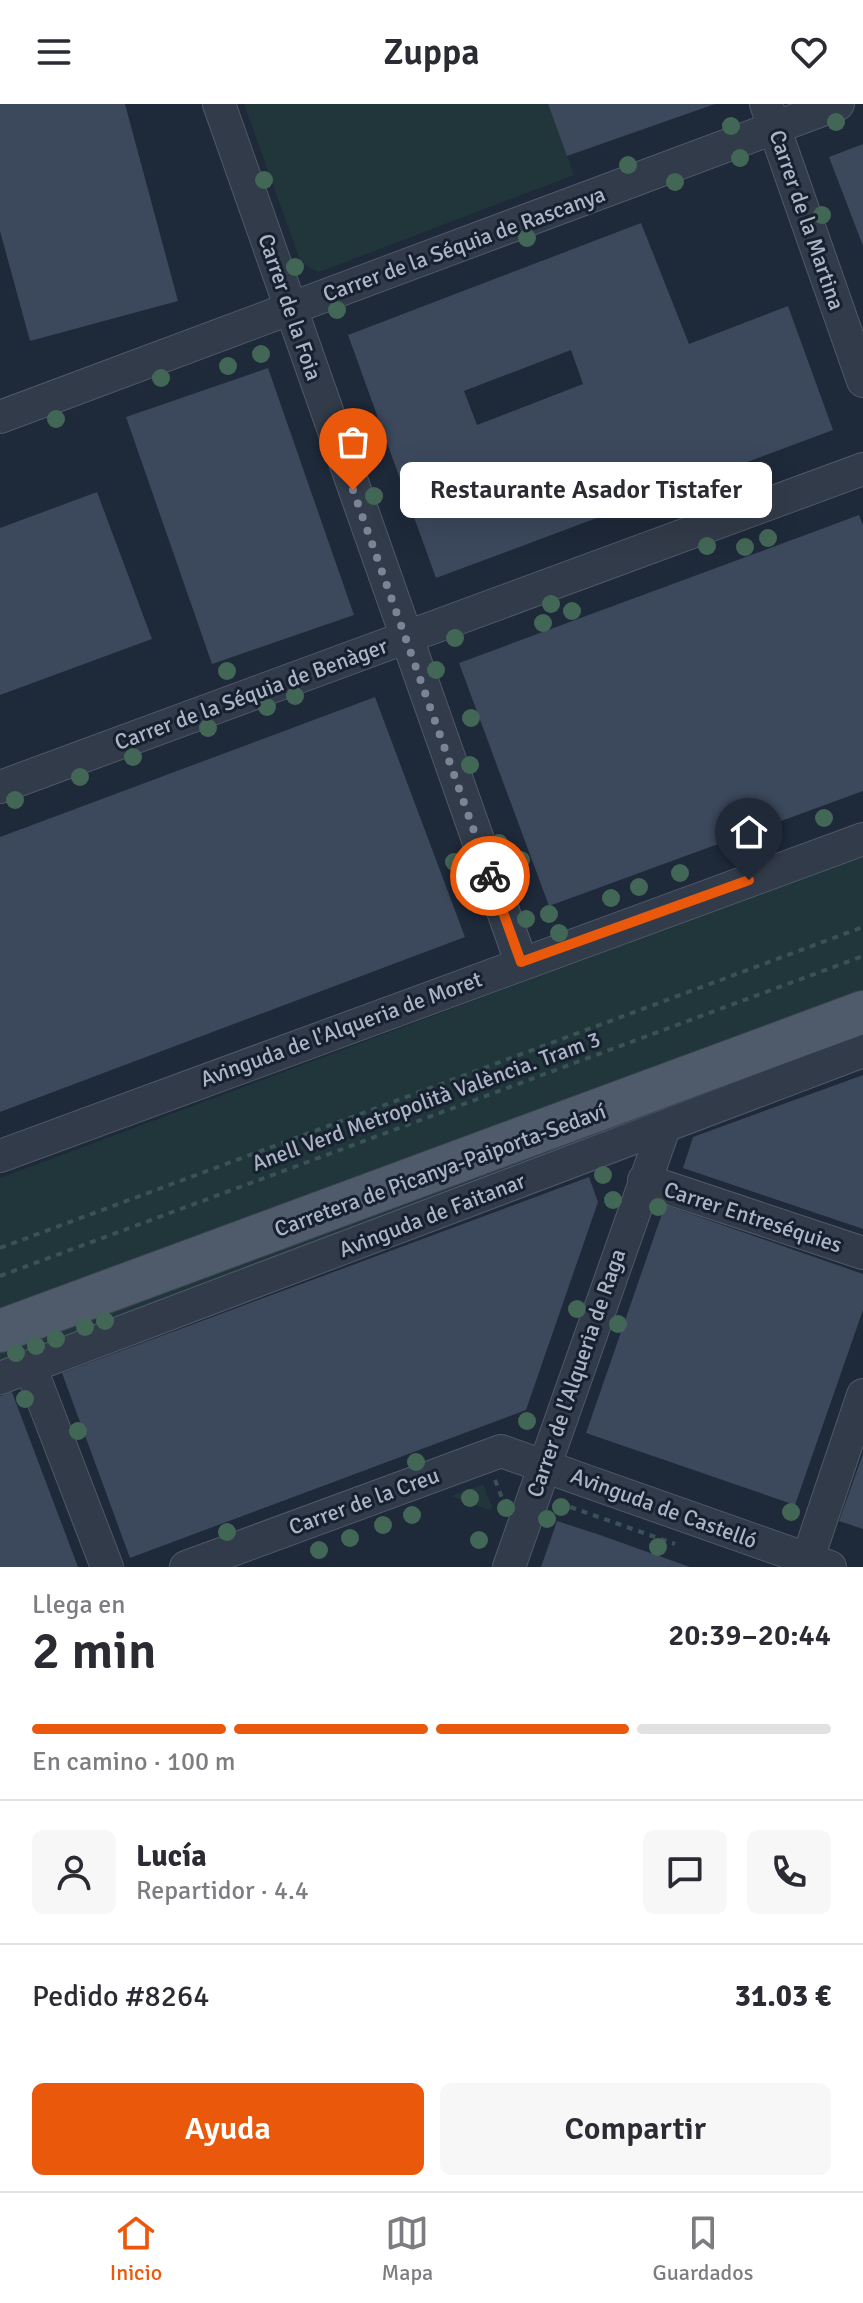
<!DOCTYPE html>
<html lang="es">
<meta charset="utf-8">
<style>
:root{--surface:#fff;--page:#f7f7f7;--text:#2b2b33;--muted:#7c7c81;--line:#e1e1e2;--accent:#ea580c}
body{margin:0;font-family:Signika,sans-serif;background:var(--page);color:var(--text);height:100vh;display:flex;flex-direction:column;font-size:30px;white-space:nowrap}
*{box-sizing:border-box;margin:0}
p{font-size:26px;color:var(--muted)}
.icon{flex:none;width:44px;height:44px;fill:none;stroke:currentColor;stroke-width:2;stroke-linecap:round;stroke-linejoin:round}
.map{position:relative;height:1463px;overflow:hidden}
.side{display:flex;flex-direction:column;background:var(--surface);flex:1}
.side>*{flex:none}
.pin{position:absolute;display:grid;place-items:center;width:68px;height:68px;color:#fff;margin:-82px -34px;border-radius:50% 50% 50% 0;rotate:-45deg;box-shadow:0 0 8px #0007}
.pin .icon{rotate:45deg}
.courier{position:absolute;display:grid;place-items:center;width:80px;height:80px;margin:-40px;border:6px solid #ea580c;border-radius:50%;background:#fff;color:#222;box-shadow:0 2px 10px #0007}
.bubble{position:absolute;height:56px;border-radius:12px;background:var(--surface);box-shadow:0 8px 32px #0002;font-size:26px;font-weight:600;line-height:56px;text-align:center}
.overview em{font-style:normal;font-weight:600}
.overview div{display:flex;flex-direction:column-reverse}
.overview{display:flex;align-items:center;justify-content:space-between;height:136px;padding:0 32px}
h1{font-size:52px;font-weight:600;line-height:60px}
.bar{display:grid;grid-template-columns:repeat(4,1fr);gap:12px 8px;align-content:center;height:96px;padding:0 32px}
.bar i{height:10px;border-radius:6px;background:var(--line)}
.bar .active{background:var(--accent)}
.bar p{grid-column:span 4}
.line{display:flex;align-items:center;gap:20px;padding:0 32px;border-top:2px solid var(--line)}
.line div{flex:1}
.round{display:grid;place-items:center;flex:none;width:84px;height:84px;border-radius:12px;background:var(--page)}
.button{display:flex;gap:16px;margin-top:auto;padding:16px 32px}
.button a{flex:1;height:92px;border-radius:12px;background:var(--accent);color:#fff;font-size:32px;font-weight:600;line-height:92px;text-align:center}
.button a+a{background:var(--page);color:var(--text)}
header{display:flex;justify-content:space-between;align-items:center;height:104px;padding:0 32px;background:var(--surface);font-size:36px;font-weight:600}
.tabs{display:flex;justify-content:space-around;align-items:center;height:112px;border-top:2px solid var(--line);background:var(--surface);font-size:22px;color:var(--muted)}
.tabs a{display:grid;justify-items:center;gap:4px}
.tabs .active{color:var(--accent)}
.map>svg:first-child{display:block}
</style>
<header><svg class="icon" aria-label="menu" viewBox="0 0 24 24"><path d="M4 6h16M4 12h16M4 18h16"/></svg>Zuppa<svg class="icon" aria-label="heart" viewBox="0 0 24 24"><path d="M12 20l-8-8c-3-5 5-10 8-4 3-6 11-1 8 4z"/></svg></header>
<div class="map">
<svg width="863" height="1463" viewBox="0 0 863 1463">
<rect width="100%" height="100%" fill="#1e2939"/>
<g fill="#20363a">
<polygon points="244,0 548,0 574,71 319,168 301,159"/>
<polygon points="863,751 863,894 0,1206 0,1074"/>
<polygon points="565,1042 568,1051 0,1260 0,1247"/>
<polygon points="483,1380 492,1402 491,1407 451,1392"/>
</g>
<g fill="#3c485c" fill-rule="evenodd">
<polygon points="0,0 125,0 178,197 30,237 0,127"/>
<polygon points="548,0 715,0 567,52"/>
<polygon points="863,40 863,142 829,53"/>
<path d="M641,119L689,240L788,202L833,326L436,474L348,231ZM571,246L583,280L477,321L464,287Z"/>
<polygon points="268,264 354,511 212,560 126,313"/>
<polygon points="97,388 152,535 0,591 0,424"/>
<polygon points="859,411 863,421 863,687 549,802 459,559"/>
<polygon points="375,593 465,833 0,1008 0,733"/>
<polygon points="863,971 863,1125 683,1064 693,1033"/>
<polygon points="589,1073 598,1098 526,1306 130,1454 62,1269"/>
<polygon points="665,1101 863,1170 863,1206 795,1401 586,1329"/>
<polygon points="12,1288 24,1320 78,1463 0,1463 0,1292"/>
<polygon points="863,1350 863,1425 839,1417"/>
<polygon points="557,1417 597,1430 690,1463 541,1463"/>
</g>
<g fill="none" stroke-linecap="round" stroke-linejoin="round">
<g stroke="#4f5867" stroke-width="34">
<g id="minor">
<polyline points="219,0 521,858"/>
<polyline points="766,0 863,277"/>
<polyline points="0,313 838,0"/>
<polyline points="0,683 863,365"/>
<polyline points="0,1052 863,735"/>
<polyline points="644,1076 863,1149"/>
<polyline points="30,1262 107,1463"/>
<polyline points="0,1274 863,947"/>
<polyline points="186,1463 501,1347 830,1463"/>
<polyline points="509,1463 664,1024"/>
<polyline points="805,1463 863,1291"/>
</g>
</g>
<g stroke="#3b4453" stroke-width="44">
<polyline id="major" points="0,1227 863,908"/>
</g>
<g stroke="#3a5255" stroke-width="4" stroke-dasharray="6 6" stroke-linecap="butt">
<polyline points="0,1144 863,823"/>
<polyline points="0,1172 863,852"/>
<polyline points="495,1376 502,1394 507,1395"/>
<polyline points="559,1399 675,1440"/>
</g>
<use href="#minor" stroke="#323b49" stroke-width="32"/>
<use href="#major" stroke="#4f5a6a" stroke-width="42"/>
</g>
<g fill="#436757">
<circle cx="836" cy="18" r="9"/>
<circle cx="731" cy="22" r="9"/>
<circle cx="740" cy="54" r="9"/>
<circle cx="628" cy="61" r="9"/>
<circle cx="264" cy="76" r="9"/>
<circle cx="675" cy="78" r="9"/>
<circle cx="822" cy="111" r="9"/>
<circle cx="527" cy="134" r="9"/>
<circle cx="295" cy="163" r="9"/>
<circle cx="337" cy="206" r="9"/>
<circle cx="261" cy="250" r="9"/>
<circle cx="228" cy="262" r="9"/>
<circle cx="161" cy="274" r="9"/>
<circle cx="56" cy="315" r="9"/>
<circle cx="374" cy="392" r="9"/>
<circle cx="768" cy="434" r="9"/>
<circle cx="707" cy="442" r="9"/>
<circle cx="745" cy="443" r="9"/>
<circle cx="551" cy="500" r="9"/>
<circle cx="572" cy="507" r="9"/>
<circle cx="543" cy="519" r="9"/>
<circle cx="455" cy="534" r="9"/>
<circle cx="436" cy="566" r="9"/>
<circle cx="227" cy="567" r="9"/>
<circle cx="295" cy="592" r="9"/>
<circle cx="267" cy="603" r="9"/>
<circle cx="471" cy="614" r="9"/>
<circle cx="208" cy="624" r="9"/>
<circle cx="133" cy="653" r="9"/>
<circle cx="470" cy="661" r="9"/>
<circle cx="80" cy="673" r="9"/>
<circle cx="15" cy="696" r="9"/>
<circle cx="824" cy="714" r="9"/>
<circle cx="499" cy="739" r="9"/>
<circle cx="521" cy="756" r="9"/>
<circle cx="454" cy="758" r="9"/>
<circle cx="680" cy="769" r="9"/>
<circle cx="639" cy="783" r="9"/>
<circle cx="611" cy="794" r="9"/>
<circle cx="549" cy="810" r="9"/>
<circle cx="526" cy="815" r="9"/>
<circle cx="559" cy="829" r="9"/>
<circle cx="603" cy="1071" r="9"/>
<circle cx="613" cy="1096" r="9"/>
<circle cx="658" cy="1103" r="9"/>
<circle cx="577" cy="1205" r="9"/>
<circle cx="105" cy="1217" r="9"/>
<circle cx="618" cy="1220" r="9"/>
<circle cx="85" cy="1223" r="9"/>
<circle cx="56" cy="1235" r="9"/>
<circle cx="36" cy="1242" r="9"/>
<circle cx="16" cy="1249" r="9"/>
<circle cx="25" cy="1295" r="9"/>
<circle cx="527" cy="1317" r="9"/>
<circle cx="78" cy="1327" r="9"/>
<circle cx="416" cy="1358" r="9"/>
<circle cx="470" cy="1394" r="9"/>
<circle cx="561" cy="1403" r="9"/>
<circle cx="506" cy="1404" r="9"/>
<circle cx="791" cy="1408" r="9"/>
<circle cx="412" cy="1411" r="9"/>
<circle cx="547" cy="1415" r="9"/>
<circle cx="383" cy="1421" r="9"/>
<circle cx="227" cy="1428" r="9"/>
<circle cx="350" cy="1434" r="9"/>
<circle cx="479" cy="1436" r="9"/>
<circle cx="658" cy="1443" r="9"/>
<circle cx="319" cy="1446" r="9"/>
</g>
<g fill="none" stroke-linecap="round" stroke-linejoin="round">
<polyline stroke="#7a8495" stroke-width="8" stroke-dasharray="0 14.4" points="353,386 490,772"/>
<polyline stroke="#ea580c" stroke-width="10" points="490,772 521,858 749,776"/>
</g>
<g text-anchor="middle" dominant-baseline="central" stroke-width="6" stroke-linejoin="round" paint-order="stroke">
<g font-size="22" fill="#acb5c6" stroke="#17202e">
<text transform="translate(807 116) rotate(71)">Carrer de la Martina</text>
<text transform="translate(464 140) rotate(-20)">Carrer de la Séquia de Rascanya</text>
<text transform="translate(290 203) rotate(71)">Carrer de la Foia</text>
<text transform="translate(251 590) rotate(-20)">Carrer de la Séquia de Benàger</text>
<text transform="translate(341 925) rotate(-20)">Avinguda de l'Alqueria de Moret</text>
<text transform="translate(426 997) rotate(-20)">Anell Verd Metropolità València. Tram 3</text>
<text transform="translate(440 1066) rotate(-20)">Carretera de Picanya-Paiporta-Sedaví</text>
<text transform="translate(432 1111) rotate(-21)">Avinguda de Faitanar</text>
<text transform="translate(753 1113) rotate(18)">Carrer Entreséquies</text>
<text transform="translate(576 1269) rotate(-71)">Carrer de l'Alqueria de Raga</text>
<text transform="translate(364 1397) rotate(-20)">Carrer de la Creu</text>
<text transform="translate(664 1404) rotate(20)">Avinguda de Castelló</text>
</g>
</g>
</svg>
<div class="pin" style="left:353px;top:386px;background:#ea580c"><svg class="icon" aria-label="bag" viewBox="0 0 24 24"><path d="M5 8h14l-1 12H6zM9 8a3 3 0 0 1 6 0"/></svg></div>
<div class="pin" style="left:749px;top:776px;background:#1f2937"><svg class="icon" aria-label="home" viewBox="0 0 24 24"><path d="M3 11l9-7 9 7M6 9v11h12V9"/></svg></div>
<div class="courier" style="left:490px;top:772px"><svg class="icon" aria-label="bike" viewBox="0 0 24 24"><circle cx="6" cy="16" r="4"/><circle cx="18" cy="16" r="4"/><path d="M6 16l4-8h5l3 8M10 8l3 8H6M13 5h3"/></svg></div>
<div class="bubble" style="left:400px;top:358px;width:372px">Restaurante Asador Tistafer</div>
</div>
<section class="side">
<div class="overview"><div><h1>2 min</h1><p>Llega en</p></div><em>20:39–20:44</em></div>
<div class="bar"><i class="active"></i><i class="active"></i><i class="active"></i><i></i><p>En camino · 100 m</p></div>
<div class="line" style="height:144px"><a class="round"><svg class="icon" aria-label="person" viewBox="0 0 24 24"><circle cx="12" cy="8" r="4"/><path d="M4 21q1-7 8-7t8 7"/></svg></a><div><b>Lucía</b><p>Repartidor · 4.4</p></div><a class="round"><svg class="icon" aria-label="chat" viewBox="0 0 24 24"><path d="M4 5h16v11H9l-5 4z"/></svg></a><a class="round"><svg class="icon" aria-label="phone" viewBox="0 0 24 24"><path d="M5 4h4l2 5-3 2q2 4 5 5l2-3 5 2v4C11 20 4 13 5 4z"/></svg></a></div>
<div class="line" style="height:104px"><div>Pedido #8264</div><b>31.03 €</b></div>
<div class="button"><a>Ayuda</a><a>Compartir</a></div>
</section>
<nav class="tabs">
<a class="active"><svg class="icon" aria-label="home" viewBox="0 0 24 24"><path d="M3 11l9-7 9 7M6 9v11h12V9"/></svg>Inicio</a>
<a><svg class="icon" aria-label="map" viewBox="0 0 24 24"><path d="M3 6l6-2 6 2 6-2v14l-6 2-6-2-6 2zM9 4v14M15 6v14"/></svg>Mapa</a>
<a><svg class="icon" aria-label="saved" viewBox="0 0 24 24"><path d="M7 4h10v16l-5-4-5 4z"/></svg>Guardados</a>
</nav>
